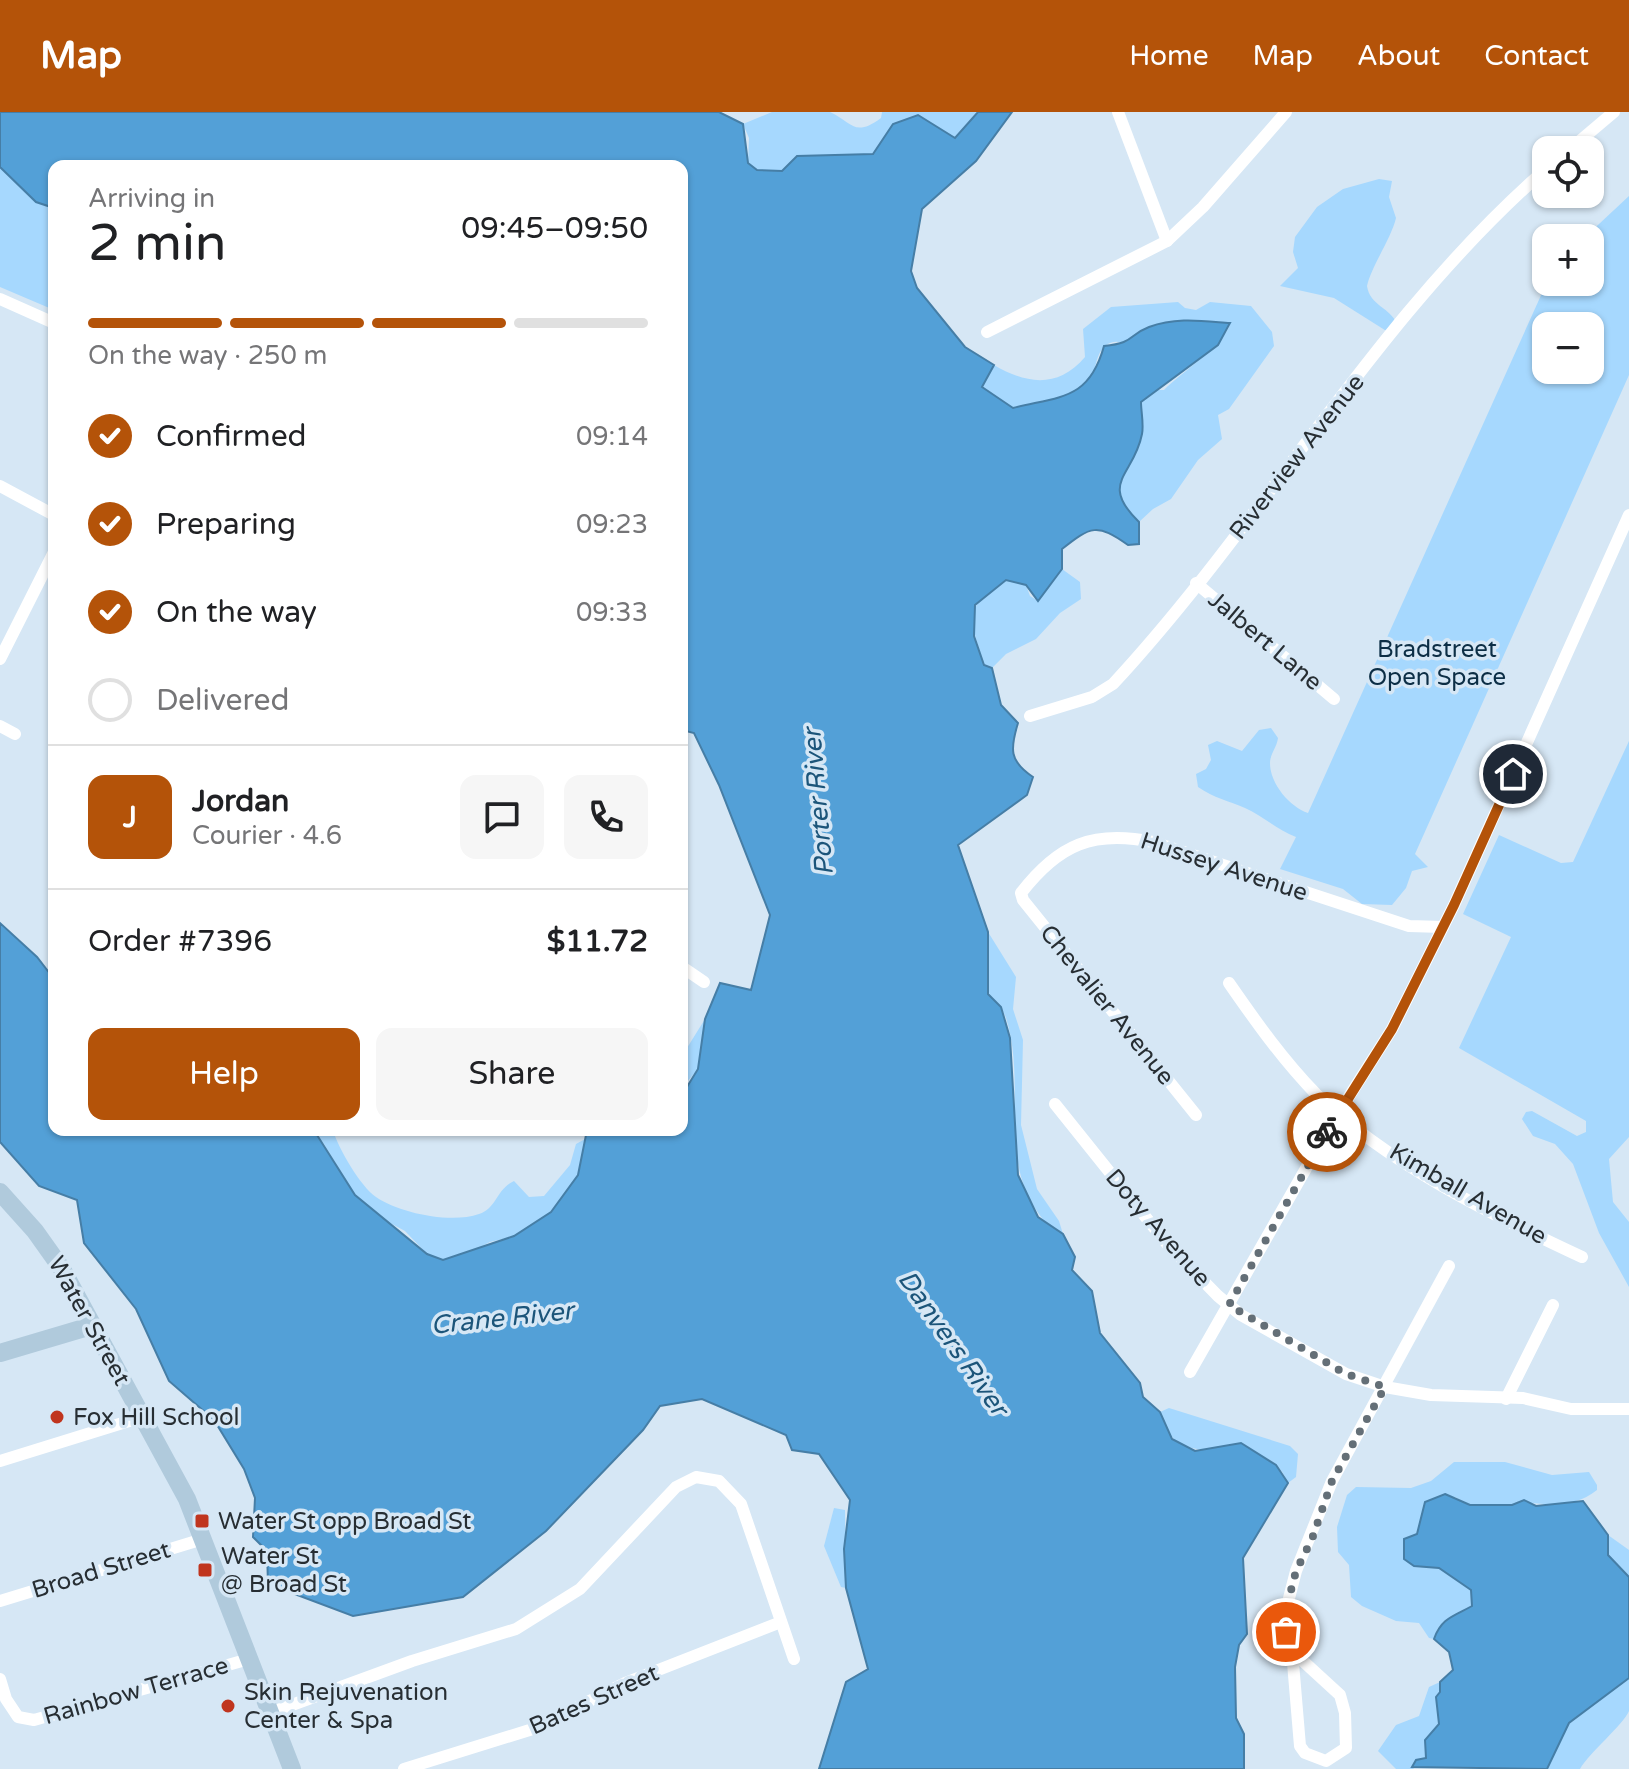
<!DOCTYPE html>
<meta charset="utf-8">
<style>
:root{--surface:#fff;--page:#f6f6f6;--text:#202124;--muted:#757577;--line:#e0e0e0;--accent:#b45309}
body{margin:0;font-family:"Varela Round",sans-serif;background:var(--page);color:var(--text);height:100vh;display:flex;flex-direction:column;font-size:30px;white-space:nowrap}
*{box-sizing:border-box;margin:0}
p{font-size:26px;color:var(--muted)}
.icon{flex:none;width:44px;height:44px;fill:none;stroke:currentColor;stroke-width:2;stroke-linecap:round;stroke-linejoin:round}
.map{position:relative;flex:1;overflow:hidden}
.side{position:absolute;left:48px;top:48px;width:640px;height:976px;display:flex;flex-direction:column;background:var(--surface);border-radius:16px;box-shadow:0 2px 6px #0004}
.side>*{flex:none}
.fabs{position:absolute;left:1532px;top:24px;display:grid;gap:16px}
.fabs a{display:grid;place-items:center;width:72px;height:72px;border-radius:16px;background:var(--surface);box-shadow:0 2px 6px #0004;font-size:40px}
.pin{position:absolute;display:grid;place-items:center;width:68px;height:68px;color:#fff;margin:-34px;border:4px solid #fff;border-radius:50%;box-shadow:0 2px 8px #0007}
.courier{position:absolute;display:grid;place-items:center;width:80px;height:80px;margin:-40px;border:6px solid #b45309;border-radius:50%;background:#fff;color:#222;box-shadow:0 2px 10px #0007}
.headline em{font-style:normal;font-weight:600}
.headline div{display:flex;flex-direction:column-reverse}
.headline{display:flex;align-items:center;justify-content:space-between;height:136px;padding:0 40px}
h1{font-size:52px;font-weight:600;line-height:60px}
.bar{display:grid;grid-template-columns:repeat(4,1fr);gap:12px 8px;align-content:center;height:96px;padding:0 40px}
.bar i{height:10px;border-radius:6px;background:var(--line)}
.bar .selected{background:var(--accent)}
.bar p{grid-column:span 4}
.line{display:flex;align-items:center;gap:20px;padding:0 40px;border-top:2px solid var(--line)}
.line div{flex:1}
.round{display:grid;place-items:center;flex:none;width:84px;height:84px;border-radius:16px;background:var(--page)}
ol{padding:0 40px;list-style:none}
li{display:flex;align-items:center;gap:24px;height:88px}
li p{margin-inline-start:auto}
li .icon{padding:8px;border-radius:50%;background:var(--accent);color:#fff;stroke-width:4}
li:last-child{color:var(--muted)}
li i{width:44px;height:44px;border:4px solid var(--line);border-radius:50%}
.button{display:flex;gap:16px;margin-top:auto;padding:16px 40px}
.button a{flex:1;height:92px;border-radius:16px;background:var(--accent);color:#fff;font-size:32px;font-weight:600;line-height:92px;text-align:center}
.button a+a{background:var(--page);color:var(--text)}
header{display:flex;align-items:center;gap:48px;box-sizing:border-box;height:112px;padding:0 40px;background:var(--accent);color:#fff}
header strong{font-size:38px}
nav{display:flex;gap:44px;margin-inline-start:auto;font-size:28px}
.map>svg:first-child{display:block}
</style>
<header>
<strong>Map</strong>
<nav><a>Home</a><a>Map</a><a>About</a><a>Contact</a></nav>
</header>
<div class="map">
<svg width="1629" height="1657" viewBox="0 0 1629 1657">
<rect width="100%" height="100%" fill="#d6e7f5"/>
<g fill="#a6d8fe" fill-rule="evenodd">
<path d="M772,0C784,0 820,0 830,0C852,10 854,26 881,6L882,0H977L955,26L918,3L893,12L881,35L873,42L797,44L782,59L757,58L748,51L749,26L743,12Z"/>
<polygon points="0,55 36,90 54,96 54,198 0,175"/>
<path d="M1379,67L1392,69L1389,85L1396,106C1391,127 1371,155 1367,174C1370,194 1390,195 1397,212L1388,220L1334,186L1280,174L1298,156L1293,140L1295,125L1317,95L1343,77Z"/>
<path d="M1629,84V263L1415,742L1428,755L1412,759L1406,776L1392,793L1362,792L1343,777L1280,757L1296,725C1277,718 1263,704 1245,696C1229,689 1214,686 1198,675L1196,662L1206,657L1211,648L1208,633L1217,629L1242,639L1259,618L1271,616L1278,626C1277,635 1270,642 1270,651C1270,672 1290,695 1308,701L1547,170H1590V126H1584ZM1546,214H1590V258H1546Z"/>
<path d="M1178,190L1185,196L1196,198L1210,190L1251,194L1272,220L1274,234L1229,297L1218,303L1222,327L1198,348L1171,387L1153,397L1139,410L1123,395L1117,378L1142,323L1141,290L1157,278H1164C1180,262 1225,231 1230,212L1146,216L1127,232C1119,229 1111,228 1104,235C1094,245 1097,262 1086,274C1079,282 1025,298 1014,296C1002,294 989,285 982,276L994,253C1026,272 1058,277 1085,245L1083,217L1111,195Z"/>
<path d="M1062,457L1080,470L1081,487L1060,501L1036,527L1006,542L992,556L984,553C970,508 962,494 1006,468L1026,473L1030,484L1038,489Z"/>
<polygon points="1629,629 1629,1025 1609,1047 1613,1090 1629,1110 1629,1175 1599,1121 1573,1052 1555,1032 1533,1024 1522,1007 1526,1000 1532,999 1577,1024 1586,1020 1586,1009 1459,936 1511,825 1463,802 1499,723 1561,751 1573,750"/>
<path d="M988,820L1016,865L1013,897L1023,928L1021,1013L1037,1077L1059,1109L1063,1122H1057C989,1060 1030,983 1006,906C1002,894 994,891 988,882Z"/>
<path d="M705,907C705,927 700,939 698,957L682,976V944Z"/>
<path d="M309,1018H333C338,1036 361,1075 376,1085C399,1101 451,1112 479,1102C497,1096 496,1077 514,1069L529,1085L544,1084L570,1053L576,1032L587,1026L578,1063L548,1103L515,1124L490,1130L459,1146L443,1148L427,1142L405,1119L377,1104L355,1083L324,1032Z"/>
<path d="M1169,1296L1290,1334L1298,1342L1296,1365L1288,1371C1261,1306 1176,1373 1160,1300Z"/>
<path d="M1454,1350H1505L1552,1363L1589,1360L1597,1373V1378C1574,1397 1544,1392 1517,1390L1512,1393H1470L1455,1385L1425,1390L1414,1454L1439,1456L1471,1478L1472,1494L1438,1516L1434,1527L1429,1526L1419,1511L1396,1509L1362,1494L1351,1485L1349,1453L1338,1440L1337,1415L1347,1383L1356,1375L1411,1376L1431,1369Z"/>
<polygon points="834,1396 845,1398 846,1476 841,1475 824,1434"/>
<polygon points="1608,1423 1629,1438 1629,1465 1608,1443"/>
<path d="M1629,1566C1629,1575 1629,1590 1629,1599C1624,1612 1589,1641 1580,1657H1547L1569,1612Z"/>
<polygon points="1440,1570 1440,1580 1436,1586 1439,1612 1425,1628 1426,1646 1413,1657 1396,1657 1378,1639 1396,1613 1419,1604 1429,1575"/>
</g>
<g fill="#53a0d7" stroke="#467ea6" stroke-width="2">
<path d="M0,0H719L743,12L748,51L757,58L782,59L797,44L873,42L893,12L918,3L955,26L978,0H1012L976,49L922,97L911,159L917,176L965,235L994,253L982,275L1013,296C1061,284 1089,288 1104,234C1135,231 1128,223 1149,215C1176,205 1202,209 1230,211L1218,233L1141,290C1141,300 1144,312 1142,322C1134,364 1098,370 1139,410V432L1128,433C1097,411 1091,414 1062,437V457L1038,489L1026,473L1006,468L975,493L974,524L984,553L992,556L1001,593L1018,611C1010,637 1009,649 1033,665L1027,683L958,733L988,820V882L1001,895L1010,926L1018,1063L1038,1105L1063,1122L1075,1145L1072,1158L1092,1179L1100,1221L1140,1271L1143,1285L1160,1300L1172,1327L1195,1339L1241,1331L1276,1353L1288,1371L1243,1446L1247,1522L1239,1533L1235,1555L1236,1606L1244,1622V1657H819L846,1570L868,1557L846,1476L844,1437L850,1388L819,1342L792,1338L786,1323L702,1287L660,1294L643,1318L546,1419L463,1485L353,1504L268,1472L267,1439L253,1425L255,1386L244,1357L214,1308L169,1269L136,1197L84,1131L77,1088L39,1074L0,1030V811L37,845L54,867V1018H305L317,1023L355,1083L427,1142L443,1148L514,1124L551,1100L578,1063L587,1018H682V983L698,957L705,907L720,871L751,878L770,803L719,673L694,621L682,618V54H54V96L36,90L0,55Z"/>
<path d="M1445,1382L1470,1393H1512L1524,1388L1536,1394L1583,1389L1608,1423V1443L1629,1465V1566L1569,1611L1547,1657L1412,1655L1416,1648L1426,1646L1425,1628L1439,1612L1436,1585L1440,1580V1570L1453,1558L1449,1540L1434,1527C1441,1506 1454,1504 1472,1494L1471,1478L1439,1456L1414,1454L1404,1447V1427L1417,1422L1425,1390Z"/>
</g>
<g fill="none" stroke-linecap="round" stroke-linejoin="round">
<g stroke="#fff" stroke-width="12">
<polyline points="1118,0 1167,129"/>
<polyline points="1569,38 1614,0"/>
<polyline points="0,187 54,211"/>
<polyline points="987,220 1167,129 1203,95 1286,0"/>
<polyline points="0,374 54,403"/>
<polyline points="1196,471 1334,587"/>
<polyline points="0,547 54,440"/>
<path d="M1030,604L1092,585L1113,572C1265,408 1376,205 1546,57"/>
<polyline points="0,614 15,622"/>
<polyline points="682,855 704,870"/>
<path d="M1229,871C1256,910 1283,948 1316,982C1386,1051 1494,1104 1582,1145"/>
<polyline points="1055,992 1168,1133 1218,1184 1241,1203 1346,1262 1385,1275 1431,1283 1523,1286 1571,1297 1629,1297"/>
<path d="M1196,1003L1023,788L1021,781C1059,732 1093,718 1153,730L1409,814L1443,815"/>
<polyline points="1190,1260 1329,1016 1392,917 1454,793 1629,403"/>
<polyline points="1506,1287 1553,1193"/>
<polyline points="0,1349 142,1305"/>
<polyline points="0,1489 203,1427"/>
<polyline points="1292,1539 1300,1634 1305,1641 1326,1649 1346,1636 1345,1601 1340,1583 1292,1539 1286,1520 1287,1494 1296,1459 1332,1369 1449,1154"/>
<polyline points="0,1567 6,1587 18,1605 34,1608 249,1547"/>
<polyline points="270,1601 412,1549 516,1517 580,1477 676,1375 696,1365 719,1369 741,1392 794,1547"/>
<polyline points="404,1657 536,1616 625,1571 781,1510"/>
</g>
<g stroke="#b0cadc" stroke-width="18">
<polyline points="0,1080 35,1119 62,1157 187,1387 292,1657"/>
<polyline points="0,1241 91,1214"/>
</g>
</g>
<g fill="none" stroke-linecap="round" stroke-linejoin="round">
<polyline stroke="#646f77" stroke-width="8" stroke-dasharray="0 14.4" points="1286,1520 1287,1494 1296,1459 1312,1427 1332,1369 1385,1275 1346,1262 1229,1193 1327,1020"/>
<polyline stroke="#b45309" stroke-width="10" points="1327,1020 1392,917 1454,793 1513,662"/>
</g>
<g fill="#c0351e" stroke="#d6e7f5" stroke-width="3">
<circle cx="57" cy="1305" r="8"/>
<rect x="194" y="1401" width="16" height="16" rx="4"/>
<rect x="197" y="1450" width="16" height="16" rx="4"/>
<circle cx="228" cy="1594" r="8"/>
</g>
<g text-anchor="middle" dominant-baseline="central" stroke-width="7" stroke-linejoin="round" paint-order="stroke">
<g font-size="24" fill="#272e33" stroke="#d6e7f5">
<text transform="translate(1297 345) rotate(-52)">Riverview Avenue</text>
<text transform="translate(1265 529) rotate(40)">Jalbert Lane</text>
<text transform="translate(1224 755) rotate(18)">Hussey Avenue</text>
<text transform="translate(1107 893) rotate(51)">Chevalier Avenue</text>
<text transform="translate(1468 1082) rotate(30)">Kimball Avenue</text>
<text transform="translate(1158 1116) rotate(49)">Doty Avenue</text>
<text transform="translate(89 1209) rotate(61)">Water Street</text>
<text transform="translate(101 1458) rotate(-17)">Broad Street</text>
<text transform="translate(136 1579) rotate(-16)">Rainbow Terrace</text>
<text transform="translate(594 1588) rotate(-24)">Bates Street</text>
</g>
<g font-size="24" fill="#0c2e45" stroke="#d6e7f5">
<text x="1437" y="537">Bradstreet<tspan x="1437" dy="28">Open Space</tspan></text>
</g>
<g font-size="24" fill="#272e33" stroke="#d6e7f5" text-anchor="start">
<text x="73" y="1305">Fox Hill School</text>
<text x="218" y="1409">Water St opp Broad St</text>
<text x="221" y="1444">Water St<tspan x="221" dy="28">@ Broad St</tspan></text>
<text x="244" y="1580">Skin Rejuvenation<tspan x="244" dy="28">Center &amp; Spa</tspan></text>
</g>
<g font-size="26" font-style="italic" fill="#1c557a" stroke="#d6e7f5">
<text transform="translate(818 690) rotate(-95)">Porter River</text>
<text transform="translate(502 1206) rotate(-6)">Crane River</text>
<text transform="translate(953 1231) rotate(55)">Danvers River</text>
</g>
</g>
</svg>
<div class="fabs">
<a><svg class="icon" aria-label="locate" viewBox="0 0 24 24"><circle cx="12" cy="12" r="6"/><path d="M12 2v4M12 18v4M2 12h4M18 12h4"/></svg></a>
<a>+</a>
<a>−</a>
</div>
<div class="pin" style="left:1286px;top:1520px;background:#ea580c"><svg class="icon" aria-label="bag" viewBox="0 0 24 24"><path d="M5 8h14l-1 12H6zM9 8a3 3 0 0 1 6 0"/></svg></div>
<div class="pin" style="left:1513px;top:662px;background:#1f2937"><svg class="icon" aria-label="home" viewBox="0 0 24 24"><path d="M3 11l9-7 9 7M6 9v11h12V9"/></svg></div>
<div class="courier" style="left:1327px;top:1020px"><svg class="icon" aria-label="bike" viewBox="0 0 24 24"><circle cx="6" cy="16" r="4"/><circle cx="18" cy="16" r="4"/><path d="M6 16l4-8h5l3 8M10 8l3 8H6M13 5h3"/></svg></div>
<section class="side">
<div class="headline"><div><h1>2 min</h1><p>Arriving in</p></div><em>09:45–09:50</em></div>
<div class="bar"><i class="selected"></i><i class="selected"></i><i class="selected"></i><i></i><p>On the way · 250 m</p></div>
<ol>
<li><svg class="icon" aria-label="check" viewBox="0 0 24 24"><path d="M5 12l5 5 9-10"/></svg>Confirmed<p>09:14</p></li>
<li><svg class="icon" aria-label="check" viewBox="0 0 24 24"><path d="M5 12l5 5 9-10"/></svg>Preparing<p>09:23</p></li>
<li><svg class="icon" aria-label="check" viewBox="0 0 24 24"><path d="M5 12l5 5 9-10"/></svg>On the way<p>09:33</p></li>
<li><i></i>Delivered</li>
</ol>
<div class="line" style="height:144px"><b class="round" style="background:var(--accent);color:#fff">J</b><div><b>Jordan</b><p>Courier · 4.6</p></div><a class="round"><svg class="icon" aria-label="chat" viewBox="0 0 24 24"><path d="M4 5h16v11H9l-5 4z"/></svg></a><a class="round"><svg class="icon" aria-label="phone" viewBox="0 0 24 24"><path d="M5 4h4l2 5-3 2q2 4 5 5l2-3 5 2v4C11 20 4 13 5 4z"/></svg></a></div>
<div class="line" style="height:104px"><div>Order #7396</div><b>$11.72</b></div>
<div class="button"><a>Help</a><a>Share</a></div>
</section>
</div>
